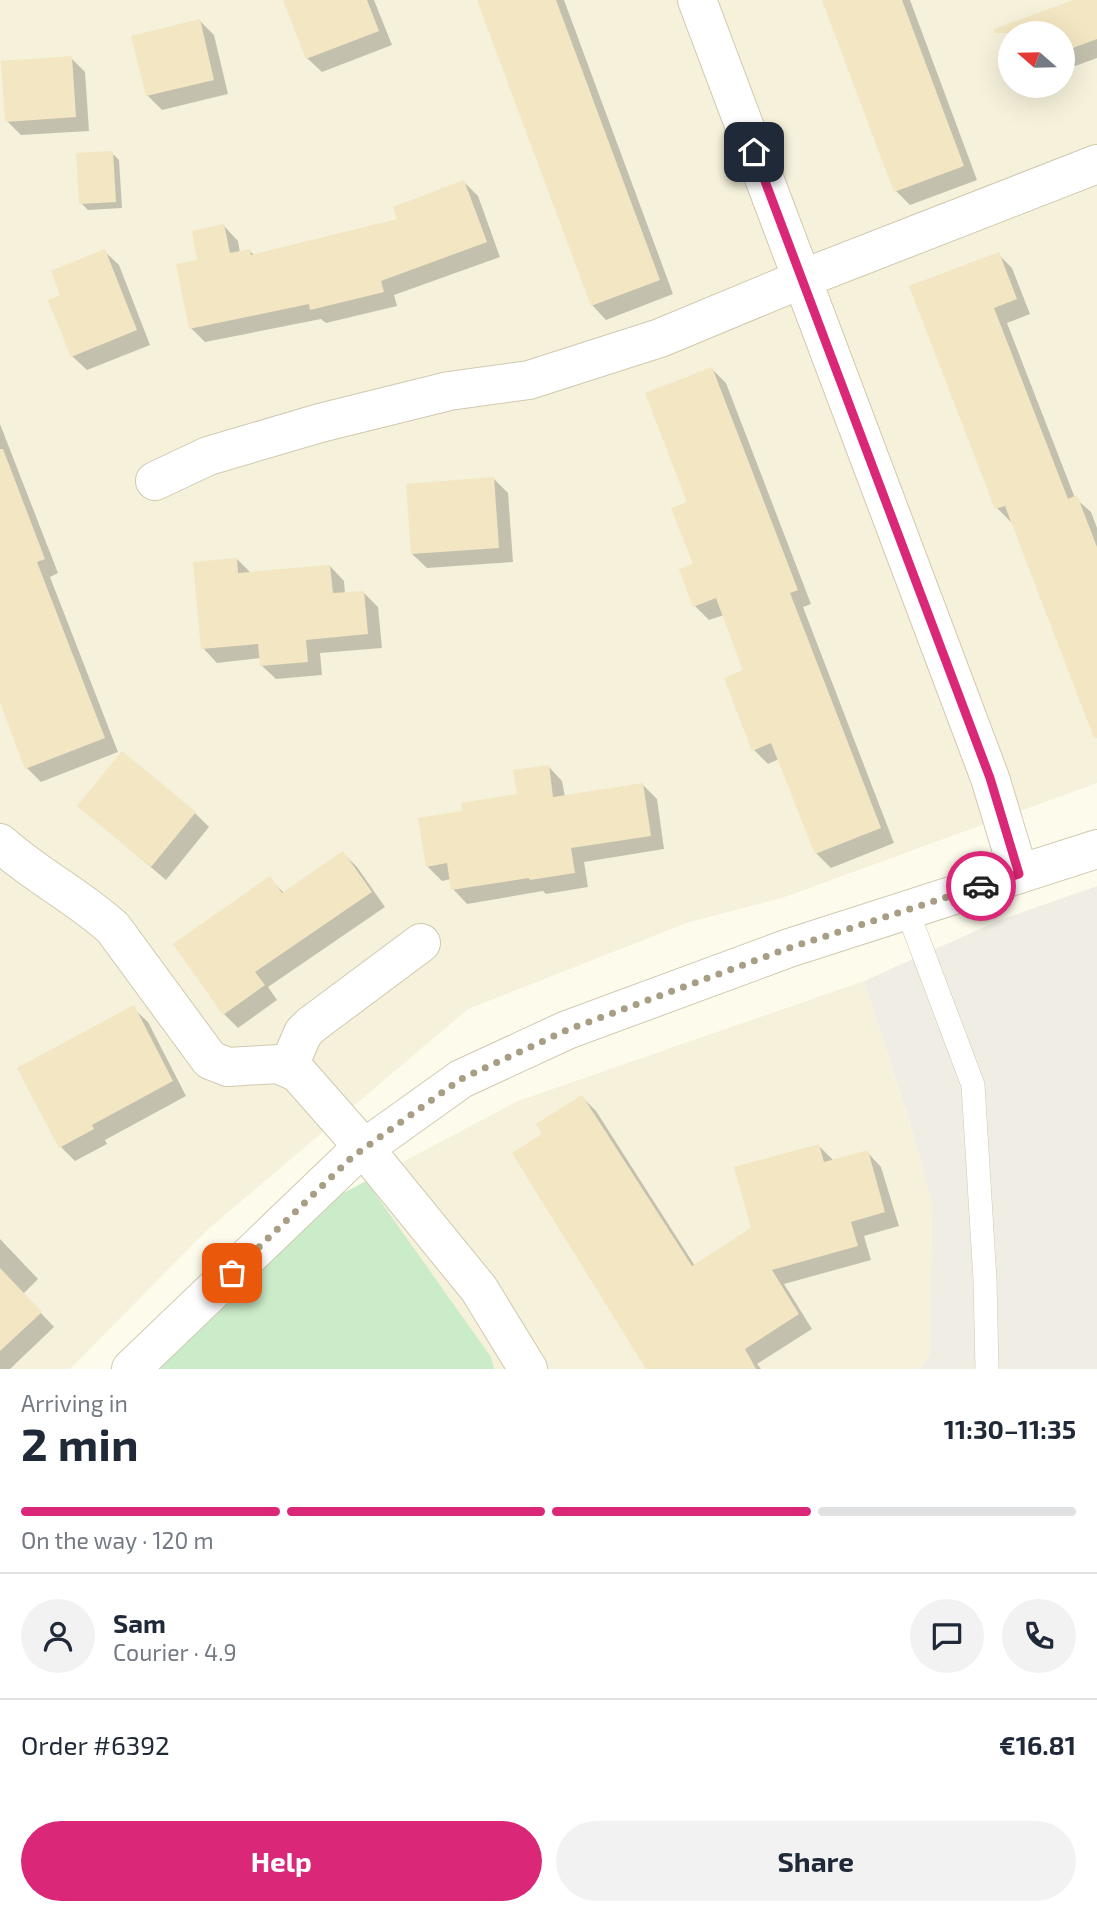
<!DOCTYPE html>
<meta charset="utf-8">
<style>
:root{--surface:#fff;--page:#f2f2f3;--text:#1f2937;--muted:#747a83;--line:#e0e1e3;--accent:#db2777}
body{margin:0;font-family:"Exo 2",sans-serif;background:var(--page);color:var(--text);height:100vh;display:flex;flex-direction:column;font-size:26px;white-space:nowrap}
*{box-sizing:border-box;margin:0}
p{font-size:23px;color:var(--muted)}
.icon{flex:none;width:38px;height:38px;fill:none;stroke:currentColor;stroke-width:2;stroke-linecap:round;stroke-linejoin:round}
.map{position:relative;height:1369px;overflow:hidden}
.side{display:flex;flex-direction:column;background:var(--surface);flex:1}
.side>*{flex:none}
.needle{width:46px;rotate:290deg}
.buttons{position:absolute;left:998px;top:21px;display:grid;gap:14px}
.buttons a{display:grid;place-items:center;width:77px;height:77px;border-radius:50%;background:var(--surface);box-shadow:0 7px 28px #0002;font-size:35px}
.pin{position:absolute;display:grid;place-items:center;width:60px;height:60px;color:#fff;margin:-30px;border-radius:14px;box-shadow:0 4px 10px #0006}
.courier{position:absolute;display:grid;place-items:center;width:70px;height:70px;margin:-35px;border:5px solid #db2777;border-radius:50%;background:#fff;color:#222;box-shadow:0 2px 9px #0007}
.summary em{font-style:normal;font-weight:700}
.summary div{display:flex;flex-direction:column-reverse}
.summary{display:flex;align-items:center;justify-content:space-between;height:119px;padding:0 21px}
h1{font-size:46px;font-weight:700;line-height:52px}
.bar{display:grid;grid-template-columns:repeat(4,1fr);gap:10px 7px;align-content:center;height:84px;padding:0 21px}
.bar i{height:9px;border-radius:5px;background:var(--line)}
.bar .active{background:var(--accent)}
.bar p{grid-column:span 4}
.line{display:flex;align-items:center;gap:18px;padding:0 21px;border-top:2px solid var(--line)}
.line div{flex:1}
.round{display:grid;place-items:center;flex:none;width:74px;height:74px;border-radius:37px;background:var(--page)}
.primary-button{display:flex;gap:14px;margin-top:auto;padding:14px 21px}
.primary-button a{flex:1;height:80px;border-radius:42px;background:var(--accent);color:#fff;font-size:28px;font-weight:700;line-height:80px;text-align:center}
.primary-button a+a{background:var(--page);color:var(--text)}
.map>svg:first-child{display:block}
</style>
<div class="map">
<svg width="1097" height="1369" viewBox="0 0 1097 1369">
<rect width="100%" height="100%" fill="#fdfcec"/>
<g fill="#f5f1da" fill-rule="evenodd">
<path d="M0,0H1097V783L782,898L689,922L468,1009L207,1230L70,1369H0ZM1010,33H1062V86H1010Z"/>
<polygon points="864,981 911,1128 932,1204 930,1354 921,1369 158,1369 338,1196 518,1101"/>
</g>
<polygon fill="#efede4" points="1097,886 1097,1369 921,1369 930,1354 932,1204 911,1127 864,981 1000,920"/>
<polygon fill="#cbecc8" points="366,1181 491,1357 494,1369 158,1369 338,1196"/>
<g fill="#0003">
<polygon points="293,0 374,0 392,45 322,72 307,58"/>
<polygon points="480,0 564,0 673,294 606,320 592,305"/>
<polygon points="825,0 910,0 977,180 910,205 896,191"/>
<polygon points="1078,0 1097,0 1097,58 1067,69 1062,64 1062,33 1045,33 1038,15"/>
<polygon points="200,21 214,35 228,94 162,110 147,95"/>
<polygon points="71,58 85,72 89,131 21,135 7,121"/>
<polygon points="112,153 119,160 122,208 88,210 81,203"/>
<polygon points="464,182 478,196 500,257 394,295 397,306 326,323 321,319 205,342 191,328 200,261 224,226 238,241 240,253 250,251 255,256 400,220"/>
<polygon points="104,251 119,265 150,345 87,370 72,356 62,296"/>
<polygon points="998,254 1012,268 1030,314 1007,323 1075,498 1091,512 1097,528 1097,738 1013,522 1011,522 997,508 911,287"/>
<polygon points="712,369 726,383 811,604 803,607 894,843 831,868 816,853 779,759 768,764 754,750 745,671 724,615 709,620 695,606 695,565 690,503"/>
<polygon points="0,424 58,573 50,577 118,752 41,782 27,768 0,698"/>
<polygon points="494,479 508,493 513,562 427,568 412,554"/>
<polygon points="237,559 251,573 330,566 344,581 345,594 364,593 378,607 382,648 320,653 322,675 276,679 261,665 261,658 217,663 203,648"/>
<polygon points="548,766 562,781 565,797 643,785 657,799 664,849 584,862 588,887 546,894 543,891 467,904 453,889 451,879 442,881 427,866 464,813 519,796"/>
<polygon points="79,806 195,813 209,827 166,880"/>
<polygon points="343,853 357,867 385,907 268,987 277,1000 238,1028 224,1014 269,878 285,894"/>
<polygon points="133,1008 148,1022 186,1096 105,1140 107,1144 75,1161 61,1147"/>
<polygon points="582,1097 596,1111 695,1266 753,1229 819,1146 834,1161 867,1152 881,1167 899,1226 864,1236 871,1260 784,1284 812,1329 757,1364 761,1369 650,1369 545,1135"/>
<polygon points="0,1239 38,1279 23,1294 54,1327 10,1369 0,1369"/>
</g>
<g fill="#f3e6c2">
<polygon points="283,0 367,0 379,31 306,59"/>
<polygon points="477,0 556,0 660,280 591,306"/>
<polygon points="822,0 902,0 964,166 894,192"/>
<polygon points="1073,0 1097,0 1097,39 1062,52 1062,33 994,33 994,29"/>
<polygon points="200,19 214,80 146,96 131,36"/>
<polygon points="72,56 76,117 5,122 1,61"/>
<polygon points="113,151 116,202 79,204 76,153"/>
<polygon points="464,180 487,242 381,281 384,292 310,310 309,304 189,329 176,264 197,260 192,231 224,224 230,253 250,249 251,255 397,219 393,207"/>
<polygon points="105,249 137,330 71,357 48,300 60,295 51,271"/>
<polygon points="999,252 1017,299 994,308 1068,499 1077,495 1097,547 1097,737 1094,738 1005,506 995,509 909,286"/>
<polygon points="712,367 798,590 790,593 881,828 815,854 771,743 752,751 724,678 743,670 716,598 693,607 679,569 693,564 671,508 687,502 645,393"/>
<polygon points="0,449 3,449 45,559 37,562 105,738 25,769 0,702"/>
<polygon points="494,477 499,548 411,554 406,484"/>
<polygon points="237,558 238,573 330,565 333,593 364,591 368,634 306,640 308,662 260,666 258,644 201,649 193,562"/>
<polygon points="122,751 196,812 151,867 77,806"/>
<polygon points="549,765 553,797 643,783 651,836 571,848 575,873 530,880 529,878 451,890 447,863 426,867 418,818 462,811 461,803 517,794 513,770"/>
<polygon points="343,851 372,892 255,972 265,985 223,1015 173,944 270,876 282,893"/>
<polygon points="134,1005 173,1081 92,1125 94,1129 59,1148 17,1068"/>
<polygon points="582,1095 692,1266 751,1228 734,1167 819,1144 824,1162 868,1150 885,1212 851,1222 858,1246 772,1270 799,1314 745,1349 756,1369 646,1369 512,1153 542,1134 536,1124"/>
<polygon points="0,1268 42,1312 0,1351"/>
</g>
<g fill="none" stroke-linecap="round" stroke-linejoin="round">
<g stroke="#d1c9b0" stroke-width="24">
<polyline id="service" points="907,910 973,1085 985,1280 987,1369"/>
</g>
<g stroke="#d1c9b0" stroke-width="40">
<g id="minor">
<polyline points="697,0 990,778 1019,874"/>
<polyline points="155,481 208,456 320,423 449,391 529,380 660,338 802,279 1097,164"/>
<path d="M0,843C35,875 78,896 113,928L210,1060L228,1067L278,1064L298,1073L364,1148L479,1289L528,1369"/>
<polyline points="288,1068 303,1033 311,1025 421,943"/>
<polyline points="131,1369 352,1157 461,1079 567,1030 789,948 1097,849"/>
</g>
</g>
<use href="#service" stroke="#fff" stroke-width="23"/>
<use href="#minor" stroke="#fff" stroke-width="38"/>
</g>
<g fill="none" stroke-linecap="round" stroke-linejoin="round">
<polyline stroke="#a89e84" stroke-width="7" stroke-dasharray="0 12.6" points="232,1273 352,1157 461,1079 567,1030 789,948 981,886"/>
<polyline stroke="#db2777" stroke-width="9" points="754,152 990,778 1019,874 981,886"/>
</g>
</svg>
<div class="buttons">
<a><svg class="needle" viewBox="-14 -14 28 28"><path d="M0-13l5 13h-10z" fill="#e53935"/><path d="M0 13l5-13h-10z" fill="#747a83"/></svg></a>
</div>
<div class="pin" style="left:232px;top:1273px;background:#ea580c"><svg class="icon" aria-label="bag" viewBox="0 0 24 24"><path d="M5 8h14l-1 12H6zM9 8a3 3 0 0 1 6 0"/></svg></div>
<div class="pin" style="left:754px;top:152px;background:#1f2937"><svg class="icon" aria-label="home" viewBox="0 0 24 24"><path d="M3 11l9-7 9 7M6 9v11h12V9"/></svg></div>
<div class="courier" style="left:981px;top:886px"><svg class="icon" aria-label="car" viewBox="0 0 24 24"><path d="M5 17H2v-5l4-1 3-4h7l3 4 3 1v5h-3M9 17h6M6 11h13"/><circle cx="7" cy="17" r="2"/><circle cx="17" cy="17" r="2"/></svg></div>
</div>
<section class="side">
<div class="summary"><div><h1>2 min</h1><p>Arriving in</p></div><em>11:30–11:35</em></div>
<div class="bar"><i class="active"></i><i class="active"></i><i class="active"></i><i></i><p>On the way · 120 m</p></div>
<div class="line" style="height:126px"><a class="round"><svg class="icon" aria-label="person" viewBox="0 0 24 24"><circle cx="12" cy="8" r="4"/><path d="M4 21q1-7 8-7t8 7"/></svg></a><div><b>Sam</b><p>Courier · 4.9</p></div><a class="round"><svg class="icon" aria-label="chat" viewBox="0 0 24 24"><path d="M4 5h16v11H9l-5 4z"/></svg></a><a class="round"><svg class="icon" aria-label="phone" viewBox="0 0 24 24"><path d="M5 4h4l2 5-3 2q2 4 5 5l2-3 5 2v4C11 20 4 13 5 4z"/></svg></a></div>
<div class="line" style="height:91px"><div>Order #6392</div><b>€16.81</b></div>
<div class="primary-button"><a>Help</a><a>Share</a></div>
</section>
